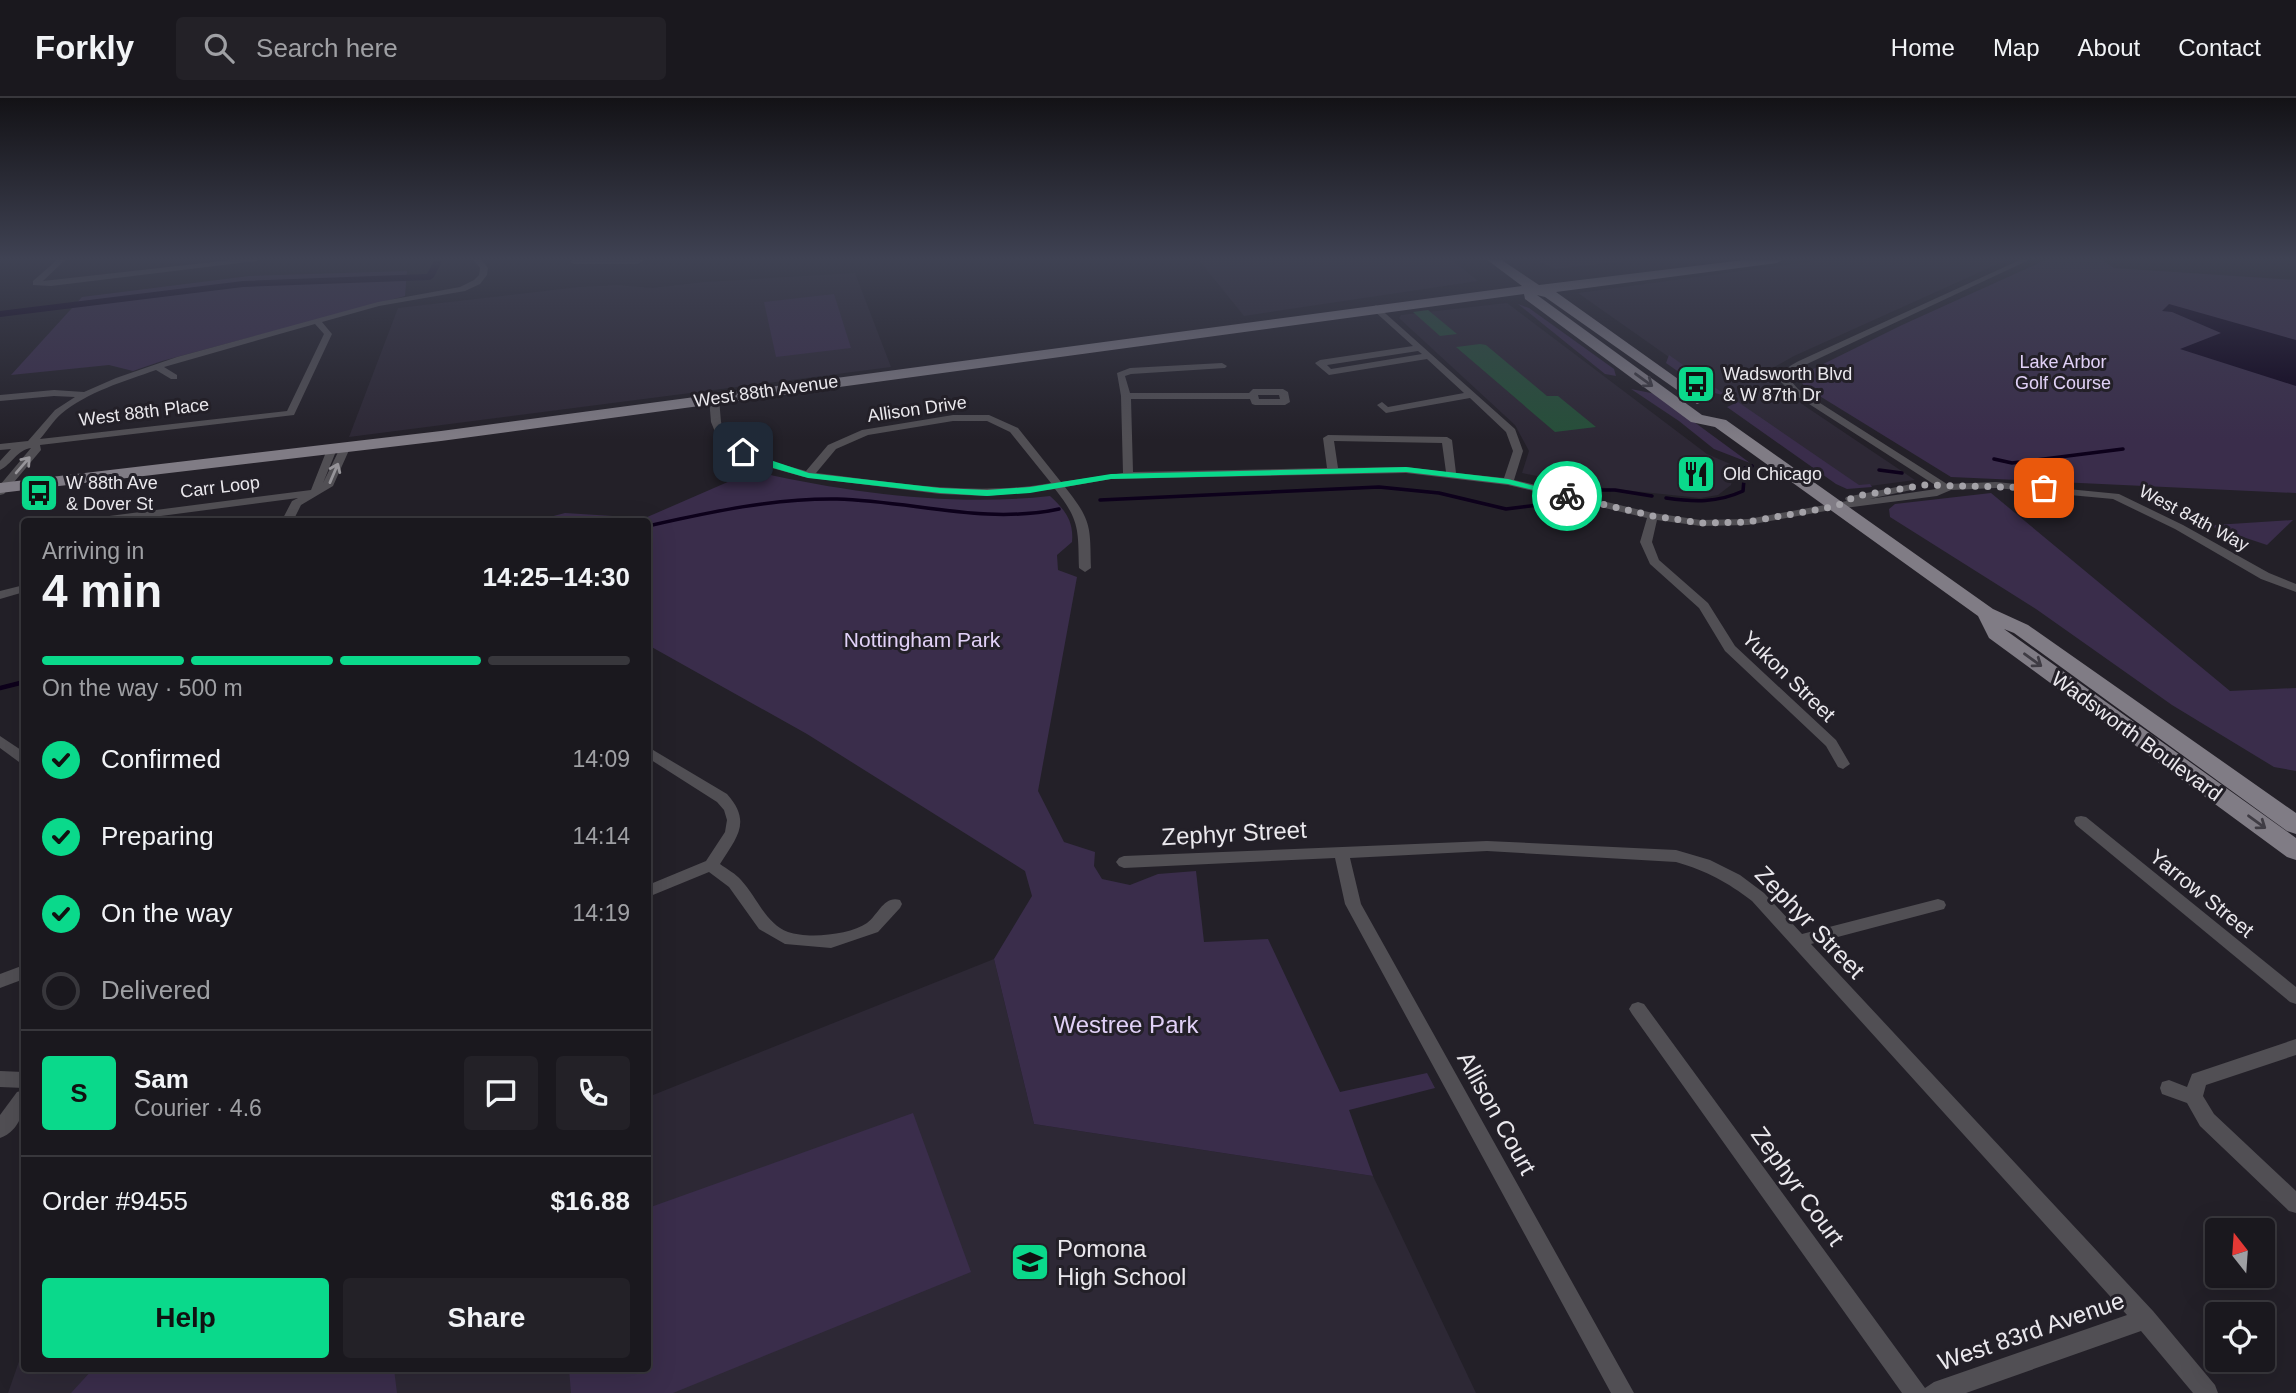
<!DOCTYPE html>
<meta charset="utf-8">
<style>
:root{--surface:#1a181e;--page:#232127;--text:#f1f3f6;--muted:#9fa0a4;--line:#38373c;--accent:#0ad98b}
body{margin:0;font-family:Helvetica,sans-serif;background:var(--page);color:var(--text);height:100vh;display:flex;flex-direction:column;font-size:26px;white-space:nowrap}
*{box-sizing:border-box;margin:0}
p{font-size:23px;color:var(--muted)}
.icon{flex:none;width:38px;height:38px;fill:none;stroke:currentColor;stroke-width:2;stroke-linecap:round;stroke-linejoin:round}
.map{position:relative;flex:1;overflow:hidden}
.drawer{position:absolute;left:21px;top:420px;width:630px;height:854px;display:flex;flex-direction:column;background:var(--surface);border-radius:7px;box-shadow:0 7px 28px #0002,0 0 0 2px var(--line)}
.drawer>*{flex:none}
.needle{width:46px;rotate:343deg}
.fabs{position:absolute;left:2205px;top:1120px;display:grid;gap:14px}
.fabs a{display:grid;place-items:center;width:70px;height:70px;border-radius:7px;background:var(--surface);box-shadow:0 7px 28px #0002,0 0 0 2px var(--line);font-size:35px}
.pin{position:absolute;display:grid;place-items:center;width:60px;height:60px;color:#fff;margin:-30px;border-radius:14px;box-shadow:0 4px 10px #0006}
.courier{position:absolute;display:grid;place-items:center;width:70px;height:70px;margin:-35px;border:5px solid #0ad98b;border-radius:50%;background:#fff;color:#222;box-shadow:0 2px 9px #0007}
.summary em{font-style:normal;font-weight:700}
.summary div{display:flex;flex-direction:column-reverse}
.summary{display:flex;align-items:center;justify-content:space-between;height:119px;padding:0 21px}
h1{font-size:46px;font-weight:700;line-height:52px}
.bar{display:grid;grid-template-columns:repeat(4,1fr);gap:10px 7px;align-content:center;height:84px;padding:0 21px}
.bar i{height:9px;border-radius:5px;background:var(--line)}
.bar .on{background:var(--accent)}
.bar p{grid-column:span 4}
.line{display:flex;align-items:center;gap:18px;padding:0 21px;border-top:2px solid var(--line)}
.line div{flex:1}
.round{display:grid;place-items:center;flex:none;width:74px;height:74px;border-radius:7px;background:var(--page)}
ol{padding:0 21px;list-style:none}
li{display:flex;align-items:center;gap:21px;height:77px}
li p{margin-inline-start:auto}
li .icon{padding:7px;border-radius:50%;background:var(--accent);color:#111;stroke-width:4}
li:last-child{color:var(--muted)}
li i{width:38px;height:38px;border:4px solid var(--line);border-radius:50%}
.primary-button{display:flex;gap:14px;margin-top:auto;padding:14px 21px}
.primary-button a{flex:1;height:80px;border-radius:7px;background:var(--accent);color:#111;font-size:28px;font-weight:700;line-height:80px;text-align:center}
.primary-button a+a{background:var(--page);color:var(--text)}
header{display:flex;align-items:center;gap:42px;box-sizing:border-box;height:98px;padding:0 35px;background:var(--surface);border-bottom:2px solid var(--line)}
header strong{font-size:33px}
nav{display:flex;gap:38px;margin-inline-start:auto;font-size:24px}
.search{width:490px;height:63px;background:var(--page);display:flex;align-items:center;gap:18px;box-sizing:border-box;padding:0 24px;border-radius:7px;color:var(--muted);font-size:26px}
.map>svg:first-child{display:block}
</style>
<header>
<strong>Forkly</strong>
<div class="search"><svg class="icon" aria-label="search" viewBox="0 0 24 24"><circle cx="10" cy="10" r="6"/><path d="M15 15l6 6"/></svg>Search here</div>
<nav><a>Home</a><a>Map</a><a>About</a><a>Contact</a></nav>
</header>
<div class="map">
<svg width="2296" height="1295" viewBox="0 0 2296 1295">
<rect width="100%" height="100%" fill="#232028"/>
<g fill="#2d2835">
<polygon points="1198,161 1451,161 1478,183 1244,218"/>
<polygon points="1534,161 1643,161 1555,171"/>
<polygon points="1830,161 2009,161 1794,258 1769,272 1771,283 1787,296 1915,382 1855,390 1578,195"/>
<polygon points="855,175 891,269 349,339 398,210 579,189 618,187 652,190 704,184"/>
<polygon points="1507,205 1707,356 1735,368 1731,387 1718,397 1700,400 1595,389 1522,375 1529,353 1515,327 1399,220 1401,217"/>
<polygon points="994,861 1034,1026 1373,1078 1476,1295 8,1295 24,1249 24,1270 648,1270 648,999"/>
</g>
<g fill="#3a2d4b">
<polygon points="2048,161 2101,161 2114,170 2296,182 2296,395 1951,379 1805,289 1800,282 1801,277 1902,227"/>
<polygon points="407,173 405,198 162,263 133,273 109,267 11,277 82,199 249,178"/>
<polygon points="834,196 851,250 776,259 764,204"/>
<polygon points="1518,206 1529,210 1614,271 1616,278 1605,276"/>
<polygon points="1669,257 1727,298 1706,293 1666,265"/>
<polygon points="1631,291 1656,296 1750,365 1714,351 1679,323"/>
<polygon points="1738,304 1859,387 1870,386 1872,389 1847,391 1836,386 1727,309"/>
<path d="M753,373C847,395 955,409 1050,398C1065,412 1074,423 1072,444L1057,457L1058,472L1077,479L1038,693L1064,744L1095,754L1094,768L1102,781L1130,787L1158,776L1196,773L1204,844L1268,841L1340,994L1427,975L1435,990L1349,1012L1373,1078L1034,1026L994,861L1032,798L1025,773L807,636L648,547V424L534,423L565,415L645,420Z"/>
<polygon points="1991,395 2230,593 2296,590 2296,673 2274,669 2172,607 2036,511 1890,419 1889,411 1895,406"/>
<polygon points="2293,422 2267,447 2213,429 2215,427"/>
<polygon points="913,1015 971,1174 673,1295 571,1295 569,1271 648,1270 648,1110"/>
<polygon points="93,1271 394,1271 397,1295 71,1295"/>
</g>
<polygon fill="#0d011b" points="2169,206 2296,242 2296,288 2180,251 2221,235 2172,214 2162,213"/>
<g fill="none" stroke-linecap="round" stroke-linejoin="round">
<g stroke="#0d011b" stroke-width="3.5">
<polyline points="1994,361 2012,365 2123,351"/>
<polyline points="1879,372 1902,375"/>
<polyline points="1589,392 1615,392 1652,398"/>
<path d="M1666,400C1694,404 1717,405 1743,393L1745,370L1752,368"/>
<polyline points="1100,402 1379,389 1439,395 1506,411 1546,406"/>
<path d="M648,428C710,414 774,400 837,401C913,403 984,427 1059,411"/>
</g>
<polyline stroke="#0d011b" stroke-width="4.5" points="0,590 24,584"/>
<polygon fill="#0d011b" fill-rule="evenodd" points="435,161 443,161 434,179 430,182 243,189 0,219 0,213 243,183 427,176"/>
</g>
<g fill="#264f39">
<polygon points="1428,212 1457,236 1440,238 1413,214"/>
<polygon points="1480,246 1486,247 1547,298 1558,298 1596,329 1555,334 1456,249"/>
</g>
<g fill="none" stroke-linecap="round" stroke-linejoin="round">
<g fill="#514f54" fill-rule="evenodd">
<polygon points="58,161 66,161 43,183 240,161 260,161 256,163 51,188 33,187 33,183"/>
<path d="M473,161H481L488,170L487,177L480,186L465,193L379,208L322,224L332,236L294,317L40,347L41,352L4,396L0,397V387L31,350C17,352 12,366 0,372V363L11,351L0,352V346L28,343L55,312L75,299L54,298L0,303V297L54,292L84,294L116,280L177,259L378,204L460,189L474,182L479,177L480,170ZM315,226L324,236L287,313L40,341C47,333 53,323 61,316C87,294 125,283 156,272L171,281H177V277L164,269Z"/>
<polygon points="573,161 580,162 645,161 638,166 574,166 570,164"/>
<path d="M2022,161H2031L1807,266L1792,275L1790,282L1798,291L1947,386L1996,384L2119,396L2183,427L2269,475L2296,486V494L2261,481L2175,431L2113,401L1996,390L1951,392L1937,398L1837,411L1748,427L1701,428L1657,422L1652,444L1659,462L1708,505L1735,548L1836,642L1850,666L1843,671L1838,669L1826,648L1725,553L1699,510L1650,466L1640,444L1647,420L1508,387L1406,375L1111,381L1065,389C1092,423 1090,428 1091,470L1085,474L1079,470C1078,431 1080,423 1055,391L987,398L940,396L804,379L758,366L720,346L711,324L709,300L714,297L719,300L721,324L728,342L766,362L806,373L828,347L862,332L953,317H989L1018,330L1061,384L1123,375L1121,298L1117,275L1130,270L1222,265L1227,268L1225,270L1131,276L1125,278L1130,295H1249L1253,291H1283L1288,294L1290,304L1285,307H1255L1252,306L1250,301H1131L1133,374L1327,370L1323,340L1328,337L1447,339L1452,342L1456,375L1504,380L1513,353L1506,334L1470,300L1386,315L1377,307L1382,304L1388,309L1464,295L1427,261L1329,277L1317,267L1315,265L1320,262L1413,248L1373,212L1372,210L1376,207L1515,331L1523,353L1514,382L1653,415L1701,422L1748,421L1847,403L1845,401L1846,399L1912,386L1916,387V391L1869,401L1936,391L1935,387L1792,295L1780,283C1782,271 1791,267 1801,262ZM1418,253L1422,256L1331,271L1327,267ZM1258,297H1279L1280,301H1259ZM953,323H987L1010,334L1051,385C972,399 894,384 816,375L836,351L868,337ZM1334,343L1442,345L1446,374L1406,369L1338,370Z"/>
<polygon points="345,347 350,350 333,388 301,407 294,421 296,424 282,422 292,403 298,400 115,424 81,424 86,421 311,392 328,349 337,351 323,385 340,350"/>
<polygon points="24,487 24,494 0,501 0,493"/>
<polygon points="0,638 24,654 24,666 19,664 0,650"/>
<path d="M648,649L727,696C752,724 737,739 720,766C727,771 736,776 741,782C757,799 765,825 788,834C808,841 850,837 867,825C878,817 884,797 900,802L902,806L900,810L878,834L831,850L785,846L759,831L729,789L709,774L648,799V787L706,763L725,734L727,722L724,712L717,704L648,660Z"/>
<polygon points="2081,718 2086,719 2296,889 2296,906 2290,904 2076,727 2074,723 2076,719"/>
<path d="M1487,743L1676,752L1710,762L1740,777L1764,795L1802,836L1938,801L1944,803L1946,807L1944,811L1811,846L2153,1213L2215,1287L2218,1295H2193L2141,1233L1966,1295H1902L1632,916L1629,911L1632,906L1638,904L1644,906L1925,1290L1934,1284L2127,1217L1752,803C1727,784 1707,773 1676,764L1487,753L1350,760L1361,806L1634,1295H1611L1345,806L1335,760L1124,770L1119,768L1116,764L1119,760L1124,758Z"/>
<polygon points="24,867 24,881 0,890 0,876"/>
<polygon points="2296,941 2296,957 2206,987 2203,998 2214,1016 2296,1093 2296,1115 2289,1113 2200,1028 2187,1005 2162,996 2160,990 2162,984 2169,982 2187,989 2192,976"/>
<polygon points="0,973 24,974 24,990 0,989"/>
<path d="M24,992C26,1010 20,1033 0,1040V1017L17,994Z"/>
</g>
<polygon fill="#807c85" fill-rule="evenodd" points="1486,161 1500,161 1539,187 1752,161 1783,161 1777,165 1556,194 1702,298 1705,301 1702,304 1697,306 1545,199 1537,197 1702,317 1726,322 1993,511 2028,527 2296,715 2296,736 2287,733 2014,535 2004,531 2296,740 2296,762 2287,759 1989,540 1978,518 1715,329 1691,324 1525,201 1524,196 441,343 0,395 0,385 441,333 1522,188"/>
</g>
<defs><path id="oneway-shaft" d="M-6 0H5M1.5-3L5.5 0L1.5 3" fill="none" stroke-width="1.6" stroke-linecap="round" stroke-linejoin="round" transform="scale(1.75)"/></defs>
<g stroke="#3f3c44">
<use href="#oneway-shaft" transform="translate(1644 282) rotate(36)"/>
<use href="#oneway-shaft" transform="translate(2033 562) rotate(36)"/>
<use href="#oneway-shaft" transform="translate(2257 724) rotate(36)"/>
</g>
<g stroke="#969499">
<use href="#oneway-shaft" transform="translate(23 367) rotate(-49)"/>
<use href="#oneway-shaft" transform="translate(334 375) rotate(-67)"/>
</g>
<linearGradient id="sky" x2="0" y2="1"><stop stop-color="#131216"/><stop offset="0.47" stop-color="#3f4253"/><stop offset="1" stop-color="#3f4253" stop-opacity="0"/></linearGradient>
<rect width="2296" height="342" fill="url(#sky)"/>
<polygon fill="#0ad98b" points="740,352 809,375 940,390 987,392 1030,389 1111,376 1406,369 1508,381 1571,398 1567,400 1508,386 1406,374 1111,381 1030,395 987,398 940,395 808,380 759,366 740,356"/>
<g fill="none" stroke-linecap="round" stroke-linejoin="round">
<polyline stroke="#a4a2a8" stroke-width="7" stroke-dasharray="0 12.6" points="1567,398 1653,418 1701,425 1748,424 1837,408 1856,398 1925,387 2044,390"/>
</g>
<defs>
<g id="bus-square" transform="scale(2.0125)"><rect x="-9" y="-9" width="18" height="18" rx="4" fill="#0ad98b" stroke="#232028"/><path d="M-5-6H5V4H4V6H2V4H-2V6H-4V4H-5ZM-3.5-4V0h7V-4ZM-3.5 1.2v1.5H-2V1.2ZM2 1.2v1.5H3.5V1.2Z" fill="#111"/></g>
<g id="restaurant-square" transform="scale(2.0125)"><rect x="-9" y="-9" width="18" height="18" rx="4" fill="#0ad98b" stroke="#232028"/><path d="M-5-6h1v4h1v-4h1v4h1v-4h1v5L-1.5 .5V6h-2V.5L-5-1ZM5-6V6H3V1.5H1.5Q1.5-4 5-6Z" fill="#111"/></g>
<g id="school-square" transform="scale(2.0125)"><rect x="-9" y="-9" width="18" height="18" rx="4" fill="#0ad98b" stroke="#232028"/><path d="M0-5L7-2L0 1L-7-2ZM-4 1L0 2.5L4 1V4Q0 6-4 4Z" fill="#111"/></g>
</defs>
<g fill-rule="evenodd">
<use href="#bus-square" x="1696" y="286"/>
<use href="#restaurant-square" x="1696" y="376"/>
<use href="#bus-square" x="39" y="395"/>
<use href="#school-square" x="1030" y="1164"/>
</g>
<g text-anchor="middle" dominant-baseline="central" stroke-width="6" stroke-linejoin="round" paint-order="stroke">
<g font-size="18" fill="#e1d1f7" stroke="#232028">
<text x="2063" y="264">Lake Arbor<tspan x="2063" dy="21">Golf Course</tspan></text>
</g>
<g font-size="18" fill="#eae8ed" stroke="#232028" text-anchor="start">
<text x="1723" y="276">Wadsworth Blvd<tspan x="1723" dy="21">&amp; W 87th Dr</tspan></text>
<text x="1723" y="376">Old Chicago</text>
<text x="66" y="385">W 88th Ave<tspan x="66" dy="21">&amp; Dover St</tspan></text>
</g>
<g font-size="18" fill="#eae8ed" stroke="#232028">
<text transform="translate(766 293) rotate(-8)">West 88th Avenue</text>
<text transform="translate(917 311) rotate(-8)">Allison Drive</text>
<text transform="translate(144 314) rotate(-7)">West 88th Place</text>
<text transform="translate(220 389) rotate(-7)">Carr Loop</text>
<text transform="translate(2194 420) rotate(28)">West 84th Way</text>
</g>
<g font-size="21" fill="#e1d1f7" stroke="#232028">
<text x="922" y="541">Nottingham Park</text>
</g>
<g font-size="21" fill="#eae8ed" stroke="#232028">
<text transform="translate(1789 578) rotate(44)">Yukon Street</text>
<text transform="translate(2137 638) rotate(36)">Wadsworth Boulevard</text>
<text transform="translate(2202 795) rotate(39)">Yarrow Street</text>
</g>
<g font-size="24" fill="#eae8ed" stroke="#232028">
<text transform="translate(1234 735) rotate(-3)">Zephyr Street</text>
<text transform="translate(1810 824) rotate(46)">Zephyr Street</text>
<text transform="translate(1497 1015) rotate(61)">Allison Court</text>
<text transform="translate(1798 1088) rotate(54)">Zephyr Court</text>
<text transform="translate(2031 1233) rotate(-19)">West 83rd Avenue</text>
</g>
<g font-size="24" fill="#e1d1f7" stroke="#232028">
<text x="1126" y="926">Westree Park</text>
</g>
<g font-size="24" fill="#eae8ed" stroke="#232028" text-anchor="start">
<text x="1057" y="1150">Pomona<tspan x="1057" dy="28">High School</tspan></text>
</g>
</g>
</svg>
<div class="fabs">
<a><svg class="needle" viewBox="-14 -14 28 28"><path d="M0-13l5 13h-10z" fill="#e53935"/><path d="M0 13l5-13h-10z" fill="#9fa0a4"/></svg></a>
<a><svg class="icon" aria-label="locate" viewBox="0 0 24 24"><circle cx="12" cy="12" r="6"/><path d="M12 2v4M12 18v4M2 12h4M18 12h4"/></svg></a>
</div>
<div class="pin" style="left:2044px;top:390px;background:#ea580c"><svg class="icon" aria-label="bag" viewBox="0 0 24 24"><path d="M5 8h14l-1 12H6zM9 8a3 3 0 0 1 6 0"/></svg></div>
<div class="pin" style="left:743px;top:354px;background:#1f2937"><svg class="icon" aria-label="home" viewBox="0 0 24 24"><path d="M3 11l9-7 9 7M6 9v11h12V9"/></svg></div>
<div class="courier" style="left:1567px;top:398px"><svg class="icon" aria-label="bike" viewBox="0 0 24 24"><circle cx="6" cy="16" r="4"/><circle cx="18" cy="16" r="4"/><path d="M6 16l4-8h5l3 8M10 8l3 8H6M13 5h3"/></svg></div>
<section class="drawer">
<div class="summary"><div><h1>4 min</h1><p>Arriving in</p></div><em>14:25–14:30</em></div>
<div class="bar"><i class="on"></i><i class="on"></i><i class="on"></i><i></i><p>On the way · 500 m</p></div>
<ol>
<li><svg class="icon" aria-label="check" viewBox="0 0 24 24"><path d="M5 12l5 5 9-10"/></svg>Confirmed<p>14:09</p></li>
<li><svg class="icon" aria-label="check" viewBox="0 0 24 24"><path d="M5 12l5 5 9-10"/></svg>Preparing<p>14:14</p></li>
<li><svg class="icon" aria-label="check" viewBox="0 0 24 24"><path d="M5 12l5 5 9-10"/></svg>On the way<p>14:19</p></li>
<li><i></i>Delivered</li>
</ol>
<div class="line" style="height:126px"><b class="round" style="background:var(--accent);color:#111">S</b><div><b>Sam</b><p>Courier · 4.6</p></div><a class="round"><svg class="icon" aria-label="chat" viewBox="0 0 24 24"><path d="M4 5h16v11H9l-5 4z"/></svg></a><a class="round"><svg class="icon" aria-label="phone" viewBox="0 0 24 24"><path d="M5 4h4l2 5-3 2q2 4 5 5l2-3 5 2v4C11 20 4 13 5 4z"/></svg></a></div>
<div class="line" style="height:91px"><div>Order #9455</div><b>$16.88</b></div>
<div class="primary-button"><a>Help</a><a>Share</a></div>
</section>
</div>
